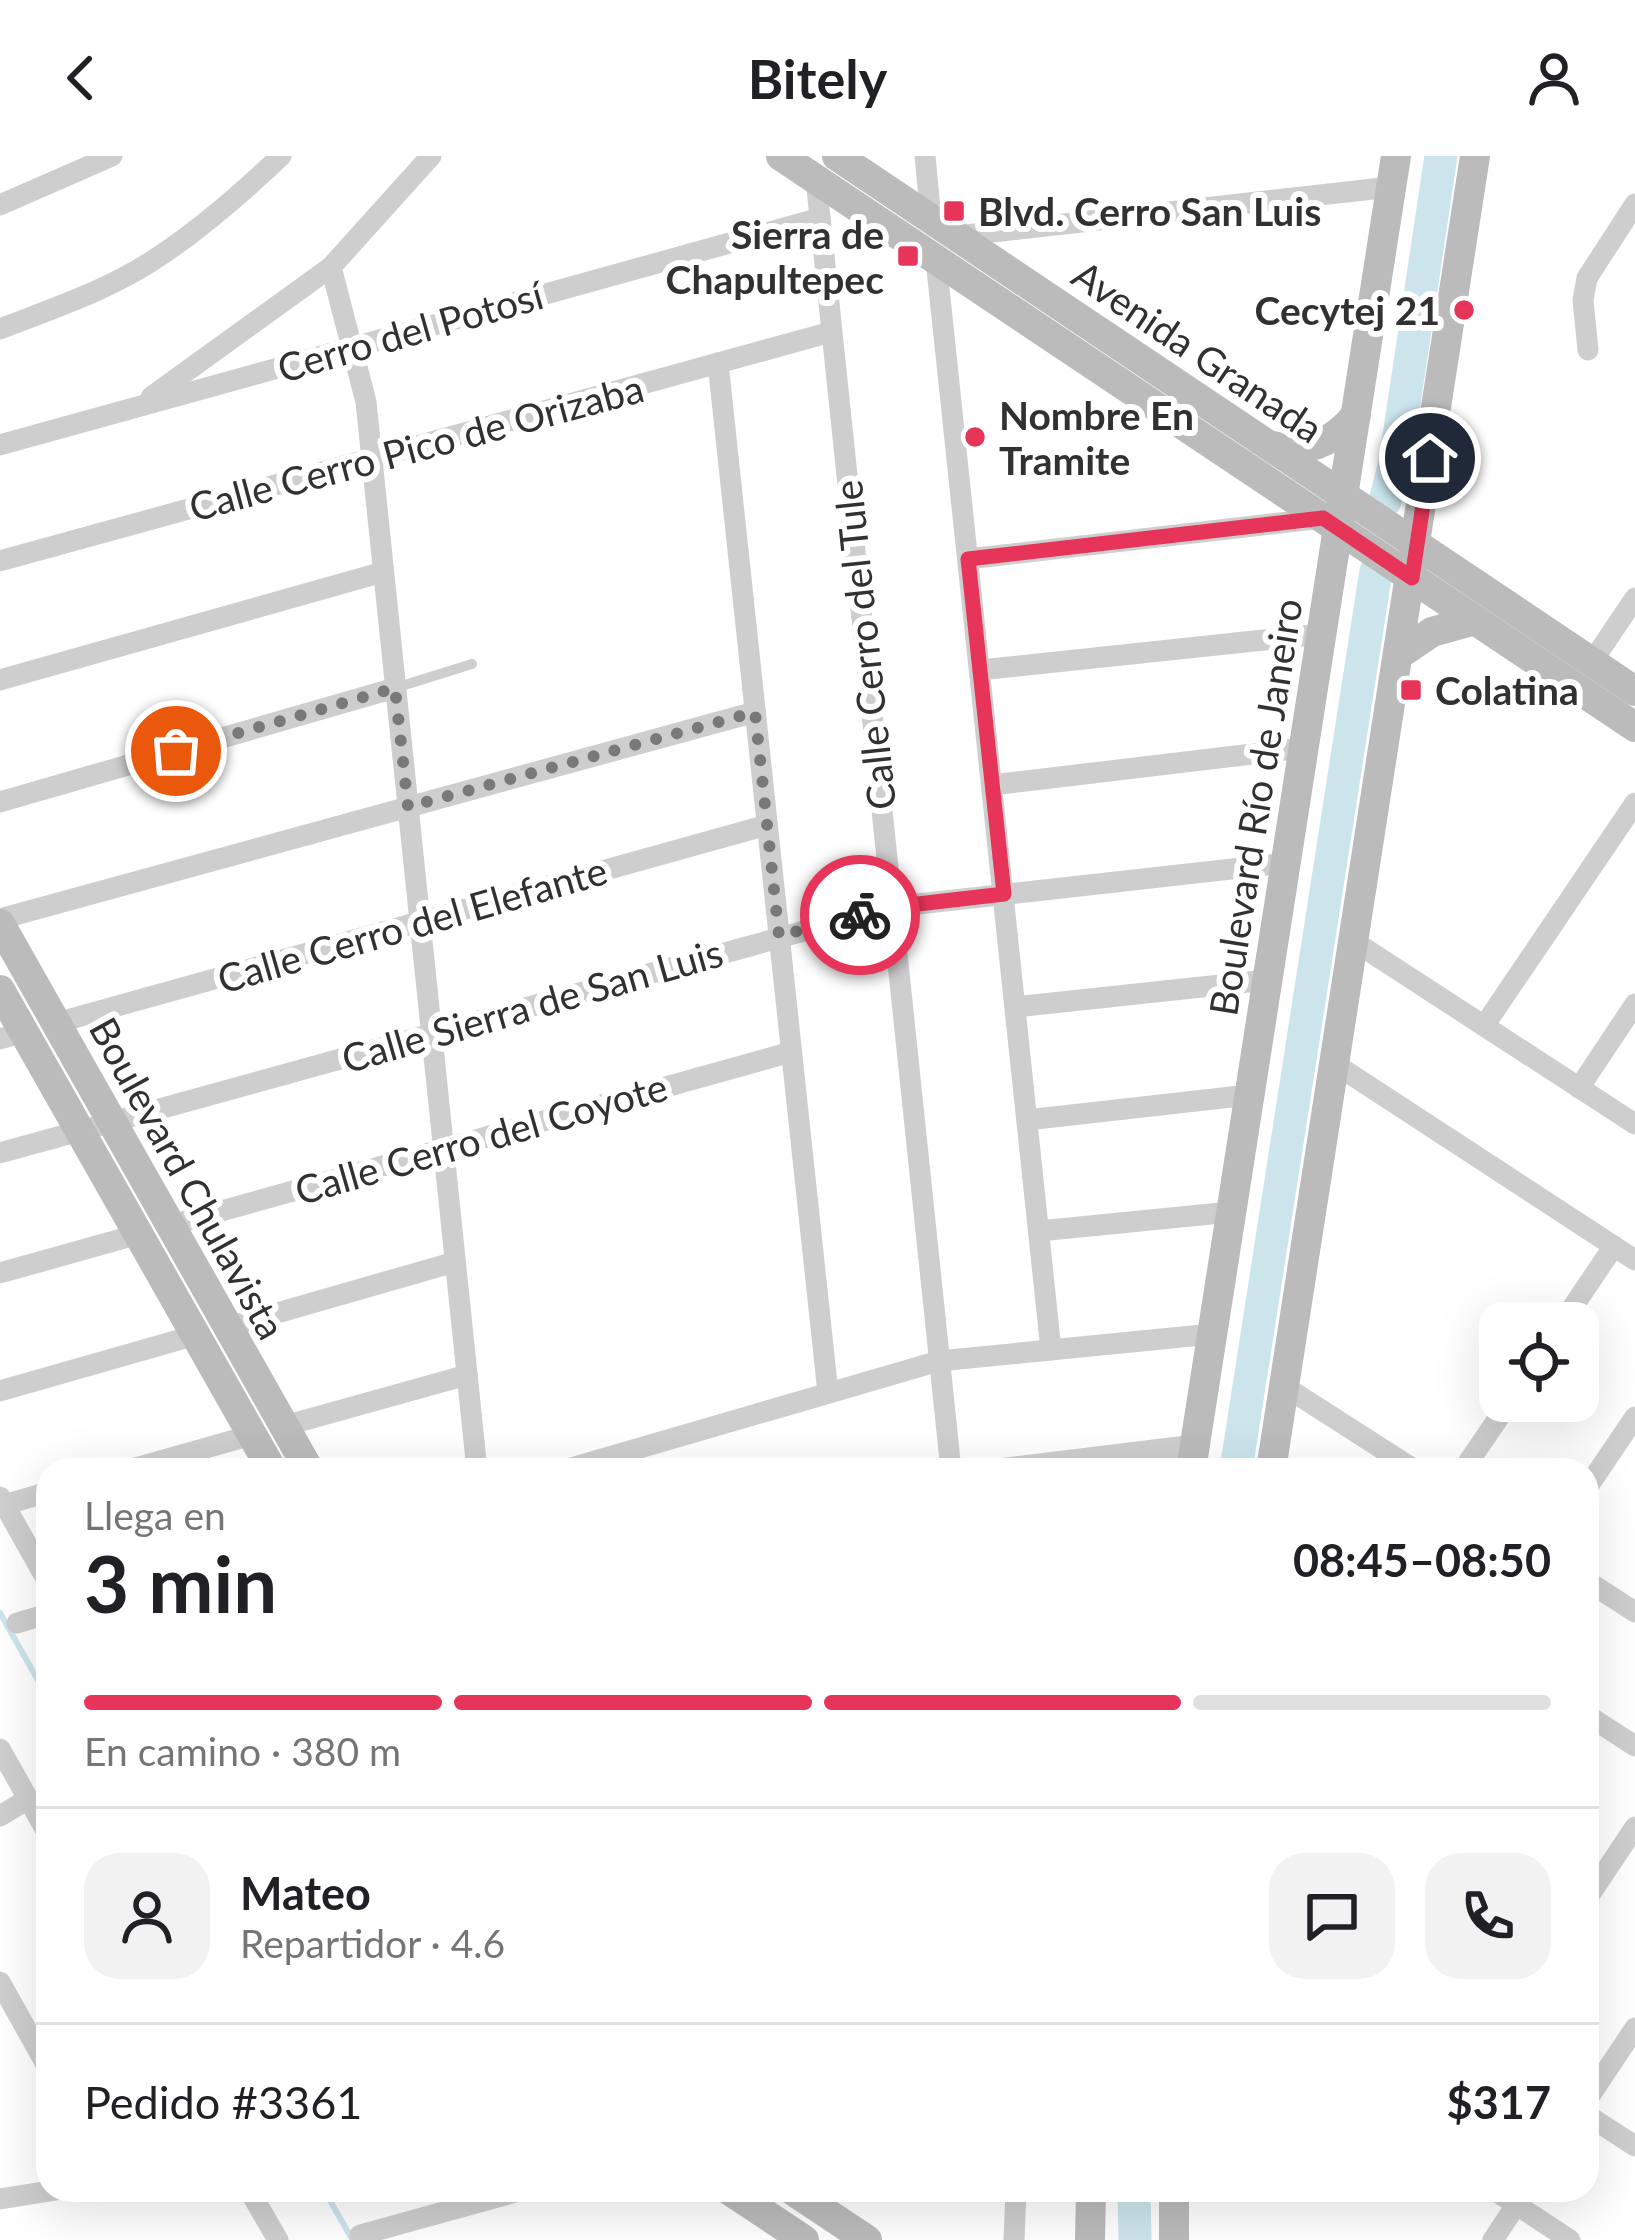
<!DOCTYPE html>
<html lang="es">
<meta charset="utf-8">
<style>
:root{--surface:#fff;--page:#f2f2f2;--text:#202124;--muted:#757577;--line:#e0e0e0;--accent:#e73459}
body{margin:0;font-family:Lato,sans-serif;background:var(--page);color:var(--text);height:100vh;display:flex;flex-direction:column;font-size:45px;white-space:nowrap}
*{box-sizing:border-box;margin:0}
p{font-size:39px;color:var(--muted)}
.icon{flex:none;width:66px;height:66px;fill:none;stroke:currentColor;stroke-width:2;stroke-linecap:round;stroke-linejoin:round}
.map{position:relative;flex:1;overflow:hidden}
.sheet{position:absolute;left:36px;top:1302px;width:1563px;height:744px;display:flex;flex-direction:column;background:var(--surface);border-radius:36px;box-shadow:0 12px 48px #0002}
.sheet>*{flex:none}
.tools{position:absolute;left:1479px;top:1146px;display:grid;gap:24px}
.tools a{display:grid;place-items:center;width:120px;height:120px;border-radius:24px;background:var(--surface);box-shadow:0 12px 48px #0002;font-size:60px}
.pin{position:absolute;display:grid;place-items:center;width:102px;height:102px;color:#fff;margin:-51px;border:6px solid #fff;border-radius:50%;box-shadow:0 3px 12px #0007}
.courier{position:absolute;display:grid;place-items:center;width:120px;height:120px;margin:-60px;border:9px solid #e73459;border-radius:50%;background:#fff;color:#222;box-shadow:0 3px 15px #0007}
.head em{font-style:normal;font-weight:700}
.head div{display:flex;flex-direction:column-reverse}
.head{display:flex;align-items:center;justify-content:space-between;height:204px;padding:0 48px}
h1{font-size:78px;font-weight:700;line-height:90px}
.bar{display:grid;grid-template-columns:repeat(4,1fr);gap:18px 12px;align-content:center;height:144px;padding:0 48px}
.bar i{height:15px;border-radius:9px;background:var(--line)}
.bar .current{background:var(--accent)}
.bar p{grid-column:span 4}
.line{display:flex;align-items:center;gap:30px;padding:0 48px;border-top:3px solid var(--line)}
.line div{flex:1}
.round{display:grid;place-items:center;flex:none;width:126px;height:126px;border-radius:36px;background:var(--page)}
header{display:flex;justify-content:space-between;align-items:center;height:156px;padding:0 48px;background:var(--surface);font-size:54px;font-weight:700}
.map>svg:first-child{display:block}
</style>
<header><svg class="icon" aria-label="back" viewBox="0 0 24 24"><path d="M15 5l-7 7 7 7"/></svg>Bitely<svg class="icon" aria-label="person" viewBox="0 0 24 24"><circle cx="12" cy="8" r="4"/><path d="M4 21q1-7 8-7t8 7"/></svg></header>
<div class="map">
<svg width="1635" height="2084" viewBox="0 0 1635 2084">
<rect width="100%" height="100%" fill="#fff"/>
<g fill="none" stroke-linecap="round" stroke-linejoin="round">
<g stroke="#cce5ed" stroke-width="6">
<polyline points="0,1457 48,1542"/>
<polyline points="324,2034 352,2083"/>
</g>
<g stroke="#cce5ed" stroke-width="33">
<polyline points="1385,345 1395,307 1441,0"/>
<polyline points="1236,1314 1376,415"/>
<polyline points="1134,2034 1135,2084"/>
</g>
<polyline stroke="#cecece" stroke-width="10" points="395,532 472,508"/>
<g stroke="#cecece" stroke-width="21">
<polyline points="925,0 931,63"/>
<polyline points="816,23 951,1314"/>
<polyline points="0,49 112,0"/>
<polyline points="957,80 1391,31"/>
<polyline points="936,104 1051,1194"/>
<polyline points="331,111 366,246 477,1314"/>
<path d="M0,173C51,153 106,135 152,105C199,75 241,38 281,0"/>
<polyline points="1588,194 1583,144 1587,122 1635,48"/>
<polyline points="718,207 828,1237"/>
<polyline points="151,241 331,111 431,0"/>
<polyline points="0,289 820,62"/>
<polyline points="968,403 1323,362"/>
<polyline points="0,405 831,176"/>
<polyline points="1592,506 1635,442"/>
<polyline points="980,514 1321,478"/>
<polyline points="0,524 383,416"/>
<polyline points="992,629 1303,592"/>
<polyline points="0,646 395,532"/>
<polyline points="0,763 755,556"/>
<polyline points="1355,786 1635,968"/>
<polyline points="1015,851 1267,824"/>
<polyline points="56,867 767,669"/>
<polyline points="1484,870 1635,647"/>
<polyline points="0,883 24,876"/>
<polyline points="1335,908 1635,1104"/>
<polyline points="1579,932 1635,848"/>
<polyline points="1027,964 1249,939"/>
<polyline points="0,997 891,751 1286,707"/>
<polyline points="171,1069 791,896"/>
<polyline points="1039,1075 1231,1056"/>
<polyline points="0,1117 139,1078"/>
<polyline points="1562,1167 1614,1090"/>
<polyline points="228,1171 455,1106"/>
<polyline points="1284,1230 1415,1314"/>
<polyline points="0,1235 196,1179"/>
<polyline points="284,1270 467,1219"/>
<polyline points="128,1314 252,1279"/>
<polyline points="564,1314 939,1205 1212,1178"/>
<polyline points="991,1314 1195,1289"/>
<polyline points="1463,1314 1510,1245"/>
<polyline points="1587,1332 1635,1261"/>
<polyline points="0,1341 48,1426"/>
<polyline points="4,1349 48,1336"/>
<polyline points="1587,1425 1635,1456"/>
<polyline points="17,1467 48,1458"/>
<polyline points="1587,1559 1635,1590"/>
<polyline points="0,1593 48,1678"/>
<polyline points="0,1660 28,1643"/>
<polyline points="1587,1743 1635,1671"/>
<polyline points="0,1826 48,1912"/>
<polyline points="1587,1944 1635,1872"/>
<polyline points="1587,1959 1635,1990"/>
<polyline points="249,2034 278,2084"/>
<polyline points="1494,2034 1570,2084"/>
<polyline points="0,2043 56,2034"/>
<polyline points="360,2079 523,2034"/>
<polyline points="1014,2084 1016,2034"/>
<polyline points="1493,2084 1516,2049"/>
</g>
<g stroke="#bbb" stroke-width="30">
<polyline points="781,0 1635,571"/>
<polyline points="837,0 1635,535"/>
<path d="M1272,290C1307,297 1334,287 1356,259"/>
<polyline points="1401,497 1432,476 1475,464"/>
<polyline points="0,768 309,1314"/>
<polyline points="0,834 272,1314"/>
<polyline points="1191,1314 1396,0"/>
<polyline points="1271,1314 1475,0"/>
<polyline points="729,2034 804,2084"/>
<polyline points="792,2034 867,2084"/>
<polyline points="1090,2084 1091,2034"/>
<polyline points="1174,2084 1174,2034"/>
</g>
</g>
<g fill="none" stroke-linecap="round" stroke-linejoin="round">
<polyline stroke="#797979" stroke-width="12" stroke-dasharray="0 21.6" points="176,595 395,532 408,651 755,556 779,780 860,759"/>
<polyline stroke="#e73459" stroke-width="15" points="860,759 892,751 1004,738 968,403 1323,362 1412,422 1430,302"/>
</g>
<g fill="#e73459" stroke="#fff" stroke-width="4.5">
<rect x="942" y="43" width="24" height="24" rx="6"/>
<rect x="896" y="88" width="24" height="24" rx="6"/>
<circle cx="1464" cy="154" r="12"/>
<circle cx="975" cy="281" r="12"/>
<rect x="1399" y="522" width="24" height="24" rx="6"/>
</g>
<g text-anchor="middle" dominant-baseline="central" stroke-width="12" stroke-linejoin="round" paint-order="stroke">
<g font-size="39" font-weight="bold" fill="#313131" stroke="#fff" text-anchor="start">
<text x="978" y="55">Blvd. Cerro San Luis</text>
<text x="884" y="78" text-anchor="end">Sierra de<tspan x="884" dy="45">Chapultepec</tspan></text>
<text x="1440" y="154" text-anchor="end">Cecytej 21</text>
<text x="999" y="259">Nombre En<tspan x="999" dy="45">Tramite</tspan></text>
<text x="1435" y="534">Colatina</text>
</g>
<g font-size="39" fill="#313131" stroke="#fff">
<text transform="translate(410 175) rotate(-16)">Cerro del Potosí</text>
<text transform="translate(1198 195) rotate(34)">Avenida Granada</text>
<text transform="translate(416 291) rotate(-15)">Calle Cerro Pico de Orizaba</text>
<text transform="translate(864 489) rotate(-96)">Calle Cerro del Tule</text>
<text transform="translate(1255 651) rotate(-81)">Boulevard Río de Janeiro</text>
<text transform="translate(412 768) rotate(-16)">Calle Cerro del Elefante</text>
<text transform="translate(532 849) rotate(-16)">Calle Sierra de San Luis</text>
<text transform="translate(481 982) rotate(-16)">Calle Cerro del Coyote</text>
<text transform="translate(188 1022) rotate(61)">Boulevard Chulavista</text>
</g>
</g>
</svg>
<div class="tools">
<a><svg class="icon" aria-label="locate" viewBox="0 0 24 24"><circle cx="12" cy="12" r="6"/><path d="M12 2v4M12 18v4M2 12h4M18 12h4"/></svg></a>
</div>
<div class="pin" style="left:176px;top:595px;background:#ea580c"><svg class="icon" aria-label="bag" viewBox="0 0 24 24"><path d="M5 8h14l-1 12H6zM9 8a3 3 0 0 1 6 0"/></svg></div>
<div class="pin" style="left:1430px;top:302px;background:#1f2937"><svg class="icon" aria-label="home" viewBox="0 0 24 24"><path d="M3 11l9-7 9 7M6 9v11h12V9"/></svg></div>
<div class="courier" style="left:860px;top:759px"><svg class="icon" aria-label="bike" viewBox="0 0 24 24"><circle cx="6" cy="16" r="4"/><circle cx="18" cy="16" r="4"/><path d="M6 16l4-8h5l3 8M10 8l3 8H6M13 5h3"/></svg></div>
<section class="sheet">
<div class="head"><div><h1>3 min</h1><p>Llega en</p></div><em>08:45–08:50</em></div>
<div class="bar"><i class="current"></i><i class="current"></i><i class="current"></i><i></i><p>En camino · 380 m</p></div>
<div class="line" style="height:216px"><a class="round"><svg class="icon" aria-label="person" viewBox="0 0 24 24"><circle cx="12" cy="8" r="4"/><path d="M4 21q1-7 8-7t8 7"/></svg></a><div><b>Mateo</b><p>Repartidor · 4.6</p></div><a class="round"><svg class="icon" aria-label="chat" viewBox="0 0 24 24"><path d="M4 5h16v11H9l-5 4z"/></svg></a><a class="round"><svg class="icon" aria-label="phone" viewBox="0 0 24 24"><path d="M5 4h4l2 5-3 2q2 4 5 5l2-3 5 2v4C11 20 4 13 5 4z"/></svg></a></div>
<div class="line" style="height:156px"><div>Pedido #3361</div><b>$317</b></div>
</section>
</div>
